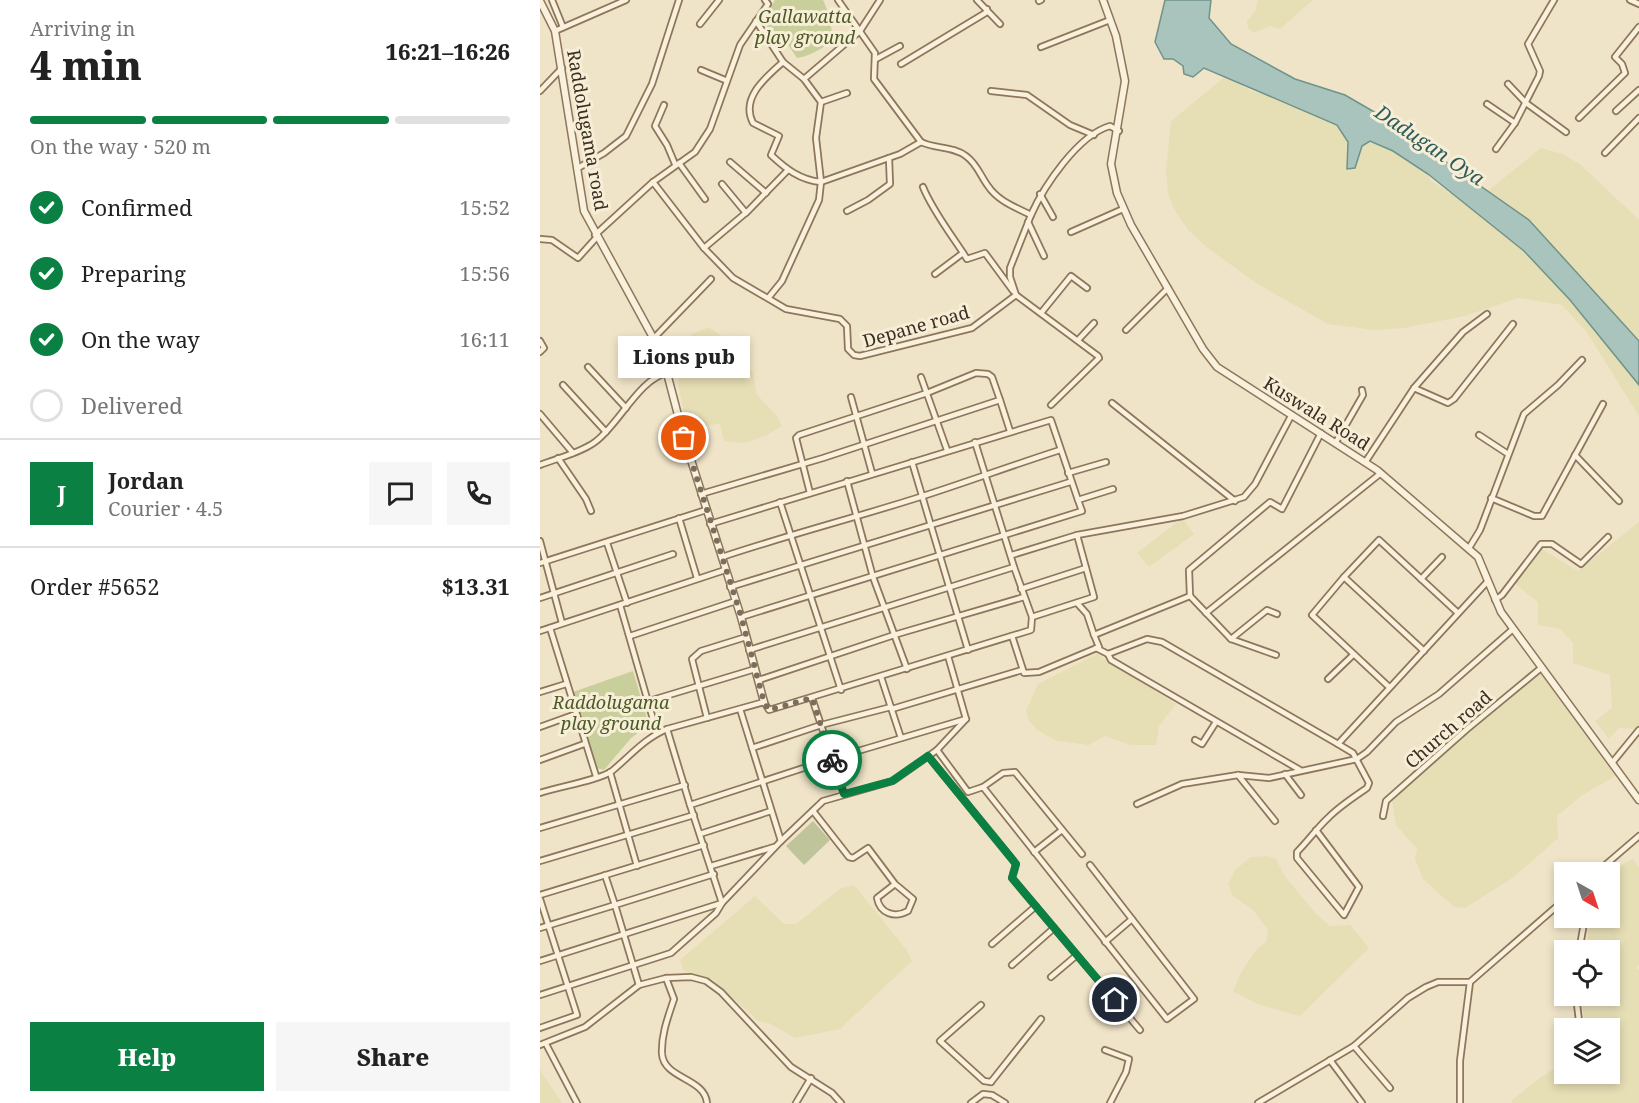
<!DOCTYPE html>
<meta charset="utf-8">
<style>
:root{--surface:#fff;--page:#f6f6f6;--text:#222;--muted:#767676;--line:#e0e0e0;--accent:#0b8043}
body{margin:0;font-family:"Noto Serif",serif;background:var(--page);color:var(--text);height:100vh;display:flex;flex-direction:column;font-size:22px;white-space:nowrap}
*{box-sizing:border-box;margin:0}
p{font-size:20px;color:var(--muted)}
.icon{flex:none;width:33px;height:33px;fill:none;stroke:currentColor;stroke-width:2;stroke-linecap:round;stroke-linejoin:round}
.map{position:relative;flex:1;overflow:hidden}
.panel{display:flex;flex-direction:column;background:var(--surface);width:540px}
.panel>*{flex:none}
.needle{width:39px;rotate:141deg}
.buttons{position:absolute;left:1014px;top:862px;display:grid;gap:12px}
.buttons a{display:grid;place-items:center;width:66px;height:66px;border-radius:0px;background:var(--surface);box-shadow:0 3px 9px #0003;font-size:30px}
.pin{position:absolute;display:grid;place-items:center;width:51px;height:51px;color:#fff;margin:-26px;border:3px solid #fff;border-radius:50%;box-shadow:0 2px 6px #0007}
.courier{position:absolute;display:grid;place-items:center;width:60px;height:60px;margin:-30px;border:4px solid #0b8043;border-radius:50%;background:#fff;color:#222;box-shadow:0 2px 8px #0007}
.bubble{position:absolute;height:42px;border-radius:0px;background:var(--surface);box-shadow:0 3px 9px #0003;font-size:20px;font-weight:800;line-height:42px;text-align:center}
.headline em{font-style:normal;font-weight:800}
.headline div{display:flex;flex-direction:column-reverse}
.headline{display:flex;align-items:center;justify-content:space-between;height:102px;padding:0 30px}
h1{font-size:39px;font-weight:800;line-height:45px}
.bar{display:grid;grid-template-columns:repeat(4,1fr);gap:9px 6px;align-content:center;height:72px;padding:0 30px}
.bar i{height:8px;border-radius:4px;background:var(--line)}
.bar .current{background:var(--accent)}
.bar p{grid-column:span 4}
.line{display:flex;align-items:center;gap:15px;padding:0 30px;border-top:2px solid var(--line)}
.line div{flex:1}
.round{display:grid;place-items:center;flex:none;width:63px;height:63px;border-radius:0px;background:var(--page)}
ol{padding:0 30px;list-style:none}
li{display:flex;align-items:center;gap:18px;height:66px}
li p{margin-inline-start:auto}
li .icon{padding:6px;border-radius:50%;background:var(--accent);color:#fff;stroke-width:4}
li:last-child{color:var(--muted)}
li i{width:33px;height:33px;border:3px solid var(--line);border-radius:50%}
.primary-button{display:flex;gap:12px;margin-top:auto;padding:12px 30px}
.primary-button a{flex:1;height:69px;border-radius:0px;background:var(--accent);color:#fff;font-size:24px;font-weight:800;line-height:69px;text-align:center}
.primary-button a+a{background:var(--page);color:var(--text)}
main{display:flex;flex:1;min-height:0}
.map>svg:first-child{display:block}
</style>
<main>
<section class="panel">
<div class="headline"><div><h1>4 min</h1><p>Arriving in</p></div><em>16:21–16:26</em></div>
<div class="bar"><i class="current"></i><i class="current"></i><i class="current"></i><i></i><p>On the way · 520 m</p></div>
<ol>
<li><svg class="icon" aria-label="check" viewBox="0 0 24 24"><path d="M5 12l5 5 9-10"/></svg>Confirmed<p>15:52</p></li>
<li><svg class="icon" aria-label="check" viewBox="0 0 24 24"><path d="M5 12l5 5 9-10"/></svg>Preparing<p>15:56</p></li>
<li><svg class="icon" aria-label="check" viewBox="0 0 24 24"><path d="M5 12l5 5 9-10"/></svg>On the way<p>16:11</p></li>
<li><i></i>Delivered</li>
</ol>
<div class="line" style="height:108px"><b class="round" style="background:var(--accent);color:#fff">J</b><div><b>Jordan</b><p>Courier · 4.5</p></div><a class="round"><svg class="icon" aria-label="chat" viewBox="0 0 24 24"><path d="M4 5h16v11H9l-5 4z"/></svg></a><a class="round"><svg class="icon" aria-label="phone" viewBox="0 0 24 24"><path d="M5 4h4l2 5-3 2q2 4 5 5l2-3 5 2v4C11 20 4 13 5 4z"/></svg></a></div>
<div class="line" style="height:78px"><div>Order #5652</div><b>$13.31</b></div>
<div class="primary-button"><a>Help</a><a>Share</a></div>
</section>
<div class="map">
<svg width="1099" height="1103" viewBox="0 0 1099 1103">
<rect width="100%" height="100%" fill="#f0e4c8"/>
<g fill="#e6deb5">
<polygon points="718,0 773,0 740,29 730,26 714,33 708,28 707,21 715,12"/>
<polygon points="686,76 711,91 779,109 786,114 807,136 810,165 814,171 815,145 826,130 861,157 888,171 890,180 910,193 949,190 1001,148 1023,154 1041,165 1099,220 1099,416 1046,331 1022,305 978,298 925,316 864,328 834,330 788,324 716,283 669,249 649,231 634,209 628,193 626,170 631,121"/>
<polygon points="169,327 196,347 213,373 217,395 238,417 242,426 225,436 204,443 184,441 180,424 147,427 138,384 140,369 149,359 152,334"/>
<polygon points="643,518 654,534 609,567 597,553"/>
<polygon points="1099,522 1099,726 1097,729 1079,728 1069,739 1055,721 1072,708 1070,675 1033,663 1033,643 1020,629 998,625 998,602 974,583 1002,549 1038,571"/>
<polygon points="557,654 636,704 619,726 616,745 591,745 565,736 549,745 517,741 497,730 488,719 486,711 498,684"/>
<polygon points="1000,672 1075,776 1041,796 1017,816 1018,838 974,877 925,908 914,907 883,879 875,859 877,849 856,825 852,800 922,736"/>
<polygon points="727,856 736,859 744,875 776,914 790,926 810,925 829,948 760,1016 717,1004 693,991 702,971 716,950 726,942 728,930 713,910 693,896 688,884 696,869 711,857"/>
<polygon points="1093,859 1099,868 1099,964 1096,968 1099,970 1099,1103 973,1103 971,1101 1001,1077 1024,1063 1024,1074 1070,1074 1070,1029 1045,1029 1042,996 1070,996 1070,951 1048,951 1048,933 1051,918 1070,918 1070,873 1067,873"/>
<polygon points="314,885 366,949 372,961 300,1029 255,1038 229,1023 218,1021 172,979 144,971 140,960 215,896 244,924 256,924 300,889"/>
<polygon points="0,1068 2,1073 22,1103 0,1103"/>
</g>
<g fill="#c9cf9b">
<path d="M235,0H283C287,8 294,30 291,39C287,48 266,57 257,58L242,36L227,27V13Z"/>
<polygon points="93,671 109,725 91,738 64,770 57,768 30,693"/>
</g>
<polygon fill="#bfc49a" points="273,821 290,840 264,865 246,846"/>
<polygon fill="#a9c4bc" stroke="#6f938a" stroke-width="1.5" points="625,0 671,0 669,18 691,44 755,79 805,95 836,113 989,220 1099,341 1099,385 1030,300 984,251 888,174 853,151 830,141 822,146 815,168 807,169 808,142 797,125 664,68 653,77 644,74 643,66 633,59 624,59 615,42"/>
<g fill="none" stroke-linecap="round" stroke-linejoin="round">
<g stroke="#8d765c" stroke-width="8">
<g id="minor">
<polyline points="12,0 23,27"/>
<polyline points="298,0 335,53 334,79 381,142"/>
<polyline points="437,0 460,24"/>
<polyline points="1090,0 1099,4"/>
<polyline points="499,1 501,0"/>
<polyline points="216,21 243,62 264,79 320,31 340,0"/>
<polyline points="160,24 179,0"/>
<polyline points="15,31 86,0"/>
<polyline points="501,47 570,20"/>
<polyline points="336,59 360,46"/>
<path d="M243,62C226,77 200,98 213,123L239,136L231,155C246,169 260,180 281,182L360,154L381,142C395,149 413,146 426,156C437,164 440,175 448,186C458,201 475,207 491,215L470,268V277L476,295"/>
<polyline points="361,64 447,12 447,9"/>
<polyline points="161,70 185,80"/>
<polyline points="968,84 986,103 1026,132"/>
<polyline points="0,91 22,68"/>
<polyline points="451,91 487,95 530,125 554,135"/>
<polyline points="281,102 307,93"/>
<polyline points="947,104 975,123"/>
<polyline points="124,105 115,126 127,145 135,164"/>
<polyline points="1076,111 1099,90"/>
<polyline points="1039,118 1085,73 1082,64 1075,57 1099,27"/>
<polyline points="956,149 975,123 999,76 1000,71 988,44 1014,0"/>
<polyline points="1065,153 1099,118"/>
<polyline points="190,162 226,193"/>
<polyline points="139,163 165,199"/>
<polyline points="38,168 64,153 86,136 112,84 139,0"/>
<polyline points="113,182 164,248 193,278 246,309 300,319 307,326 308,349 314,355 320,356 432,328 476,295 558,356 559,358 511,405"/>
<polyline points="182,184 206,213"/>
<path d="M383,187C392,210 413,237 427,259L445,253L473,291"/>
<polyline points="500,194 513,217"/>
<polyline points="307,211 328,200 350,184 349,158"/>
<path d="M491,215C504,186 538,135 570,126L579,131"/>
<polyline points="488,222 504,256"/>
<polyline points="531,232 583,209"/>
<polyline points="55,235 113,182 155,152 170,129 200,45 228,4 225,0"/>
<polyline points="0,239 12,240 38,258 56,238"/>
<polyline points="164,248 208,211 247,171"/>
<polyline points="395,274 423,253"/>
<polyline points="229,297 242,281 279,200 281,182 276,138 281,102 264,79"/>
<polyline points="501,313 531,276 547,288"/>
<polyline points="586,330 628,288"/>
<polyline points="115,337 171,279"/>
<polyline points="539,339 554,323"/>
<polyline points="0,341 4,348 0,352"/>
<polyline points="48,367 86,408"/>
<polyline points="381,377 407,450"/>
<polyline points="23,385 66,432"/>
<polyline points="874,388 923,332 947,314"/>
<polyline points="311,397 332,473"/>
<polyline points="572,403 695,501"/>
<polyline points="0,414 33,453"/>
<polyline points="939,435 968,454"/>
<polyline points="796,442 823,395 822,390"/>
<polyline points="1035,455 1079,501"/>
<polyline points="18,458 46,499 51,511"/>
<polyline points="826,461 874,388 908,403 914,399 973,324"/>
<polyline points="372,462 428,650"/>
<path d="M0,465C18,458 40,453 55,442C78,426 100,377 128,373"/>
<polyline points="528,473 566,462"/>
<polyline points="307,481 333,577 367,669"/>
<polyline points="270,493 256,438 259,435 387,393 436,373 448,374 452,377 460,400"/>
<polyline points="161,494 283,458 460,400 470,431"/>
<polyline points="951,498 994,516 1002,516 1063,404"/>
<polyline points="240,502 301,690"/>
<polyline points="139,518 157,578"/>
<polyline points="170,524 511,420 538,500"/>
<polyline points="0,541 22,623"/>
<polyline points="67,543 87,603"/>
<polyline points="929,548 940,530 984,414 1018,385 1042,360"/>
<polyline points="472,555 537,535 643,516 704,497 715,484 751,416"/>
<path d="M182,557C248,535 314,518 380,497C427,482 473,465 520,450"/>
<polyline points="0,563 166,510"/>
<polyline points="804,577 772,615 849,687"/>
<polyline points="881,579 902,557"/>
<polyline points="190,587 530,482"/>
<polyline points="481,589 546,568"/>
<polyline points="650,596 649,570 730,502 742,509 781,433"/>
<polyline points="0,598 133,554"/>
<polyline points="955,600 962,595 1001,544 1012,544 1041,564 1068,537"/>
<polyline points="537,603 547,614 554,635"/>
<polyline points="80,605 117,733"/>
<polyline points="666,613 841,473"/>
<polyline points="201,617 542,511 538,500 573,489"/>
<polyline points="492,617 554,597 537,535"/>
<polyline points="10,628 56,776"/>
<polyline points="0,631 185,570"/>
<polyline points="90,636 196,601"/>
<polyline points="472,636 484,673 499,672 559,647 554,635 650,596 691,639 736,655"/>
<polyline points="691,639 727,610 737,614"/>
<polyline points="556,648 568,654 607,639 622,642 798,744 948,581"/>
<polyline points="209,650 474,567 435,442"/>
<polyline points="884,651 804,577 839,540 918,613"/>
<polyline points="568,654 571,660 760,770"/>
<polyline points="341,677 361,738"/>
<polyline points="788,679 813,655"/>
<polyline points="219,680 354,635 484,597"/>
<polyline points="0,692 26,684"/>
<polyline points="272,698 304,794"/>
<polyline points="109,701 215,669"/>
<polyline points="352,709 482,670"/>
<polyline points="167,718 152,659 161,651 206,637"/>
<polyline points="0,727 36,714"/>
<polyline points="127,729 150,805"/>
<polyline points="655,740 662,744 676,722"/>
<polyline points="212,748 281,725 351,707"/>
<polyline points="397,750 428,792 443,787 627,1019 654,999 550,865"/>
<polyline points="388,756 476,864 472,878 600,1030"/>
<polyline points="0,760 44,744"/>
<polyline points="1072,763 1099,730"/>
<polyline points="70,772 97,866"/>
<polyline points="745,774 761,795"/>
<polyline points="698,775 735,821"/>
<polyline points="443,787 463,773 475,772 542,854"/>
<path d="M0,793C17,787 60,780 72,771C90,756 105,738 127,729L224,702L229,710L491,630L492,617L474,567"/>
<polyline points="597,804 642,784 698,775 729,778 817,759 827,752 856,722 899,694 973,629"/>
<path d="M273,811L309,857L313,858L328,848L355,884L373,899L368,911C355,918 340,914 337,898L355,884"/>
<polyline points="843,816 846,801 926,730 1001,668"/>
<polyline points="0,828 145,785"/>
<path d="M776,830L819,887L804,915L757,858V852C768,841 777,828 789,817C800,806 814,797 827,788L829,783L813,753L798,744"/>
<polyline points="160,834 231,811"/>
<polyline points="241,841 283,801 353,781 397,750 426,719"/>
<polyline points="494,852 522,830"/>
<polyline points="0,861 154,815"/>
<polyline points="171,866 234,847"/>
<polyline points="1056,873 1099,836"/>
<polyline points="0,895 164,845"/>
<polyline points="0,899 37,1015 0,1028"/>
<polyline points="0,928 75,905 65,875"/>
<polyline points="565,942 592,919"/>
<polyline points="452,944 496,906"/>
<polyline points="1039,951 1045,918"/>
<polyline points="0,961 182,903 241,841 200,709"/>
<polyline points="472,965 514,928"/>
<polyline points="511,977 537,955"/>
<path d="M126,978L134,999C128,1017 121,1035 122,1054C124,1079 165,1078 167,1103"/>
<polyline points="99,985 75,905 174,874"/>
<polyline points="0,995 131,953 176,913 182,903 150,805 291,759 426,719 408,656"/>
<polyline points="1036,996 1040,1029"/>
<polyline points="441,1005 400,1041 444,1081 451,1082"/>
<polyline points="6,1044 37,1103"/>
<polyline points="0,1045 45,1027 99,985 126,978 151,977 166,981 181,992 251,1067 292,1093 301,1103"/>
<polyline points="814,1046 850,1088"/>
<polyline points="565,1050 589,1059 586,1072 570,1103"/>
<polyline points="790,1060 822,1103"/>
<polyline points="451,1082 501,1019"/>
<polyline points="256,1103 271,1078"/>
<polyline points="431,1103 443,1094 452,1095 465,1103"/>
<polyline points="718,1103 814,1046 868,998 886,987 898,982 930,982 1024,900"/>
<polyline points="920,1103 920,1061 930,982"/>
</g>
</g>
<g stroke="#8d765c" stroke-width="9">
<g id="tertiary">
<polyline points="563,0 576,36 585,81 571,164 577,193 591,225 663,349 677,367 837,470 938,557 961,612 1099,800"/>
<polyline points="0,1 15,31 44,211 122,354 144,438 201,617 224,702"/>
</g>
</g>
<use href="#minor" stroke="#faf1dc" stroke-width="4.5"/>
<use href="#tertiary" stroke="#faf1dc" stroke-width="6"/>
</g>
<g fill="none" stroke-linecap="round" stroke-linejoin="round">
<polyline stroke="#7c6e5b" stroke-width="6" stroke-dasharray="0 10.8" points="144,438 201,616 224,702 229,710 272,698 292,760"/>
<polyline stroke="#0b8043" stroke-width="8" points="292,760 304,794 352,781 388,756 476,864 472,878 575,1000"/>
</g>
<g text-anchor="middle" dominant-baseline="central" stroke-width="6" stroke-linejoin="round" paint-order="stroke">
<g font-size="18" font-style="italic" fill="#4d5a26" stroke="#f7eed8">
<text x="265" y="16">Gallawatta<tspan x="265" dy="21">play ground</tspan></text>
<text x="71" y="702">Raddolugama<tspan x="71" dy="21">play ground</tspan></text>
</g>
<g font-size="18" fill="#3d2e20" stroke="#f7eed8">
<text transform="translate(48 130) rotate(80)">Raddolugama road</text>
<text transform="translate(376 326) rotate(-16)">Depane road</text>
<text transform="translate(777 413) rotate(32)">Kuswala Road</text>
<text transform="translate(908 729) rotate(-41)">Church road</text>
</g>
<g font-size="20" font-style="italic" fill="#2f5d5a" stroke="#f7eed8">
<text transform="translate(890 145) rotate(34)">Dadugan Oya</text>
</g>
</g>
</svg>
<div class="buttons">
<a><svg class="needle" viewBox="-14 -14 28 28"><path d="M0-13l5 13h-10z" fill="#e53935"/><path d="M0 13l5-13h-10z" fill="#767676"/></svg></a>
<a><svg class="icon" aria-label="locate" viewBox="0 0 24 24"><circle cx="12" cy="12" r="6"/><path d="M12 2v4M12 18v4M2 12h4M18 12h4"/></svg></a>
<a><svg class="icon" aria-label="layers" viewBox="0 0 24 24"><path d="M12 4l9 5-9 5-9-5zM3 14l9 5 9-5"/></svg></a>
</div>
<div class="pin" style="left:144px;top:438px;background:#ea580c"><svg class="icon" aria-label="bag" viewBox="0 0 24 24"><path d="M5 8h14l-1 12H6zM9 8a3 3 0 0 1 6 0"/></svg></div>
<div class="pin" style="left:575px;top:1000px;background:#1f2937"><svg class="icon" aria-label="home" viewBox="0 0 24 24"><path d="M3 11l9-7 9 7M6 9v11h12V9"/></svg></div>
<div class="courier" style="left:292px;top:760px"><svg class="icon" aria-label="bike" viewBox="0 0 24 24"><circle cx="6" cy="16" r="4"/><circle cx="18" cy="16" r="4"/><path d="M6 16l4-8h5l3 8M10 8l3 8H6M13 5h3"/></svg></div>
<div class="bubble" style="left:78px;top:336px;width:132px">Lions pub</div>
</div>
</main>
